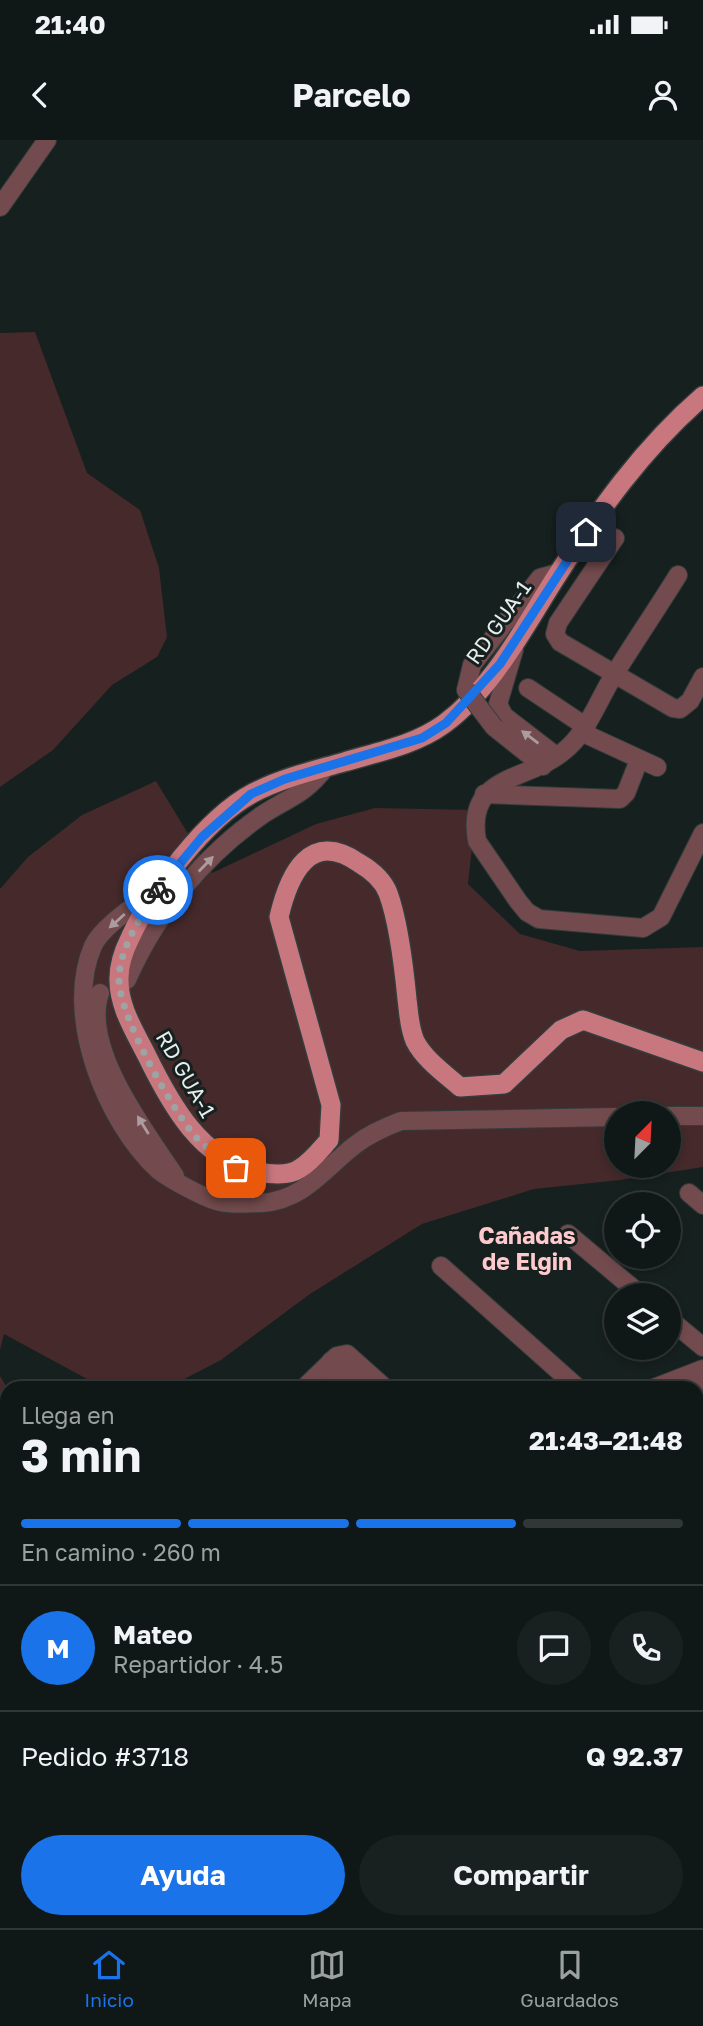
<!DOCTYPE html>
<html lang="es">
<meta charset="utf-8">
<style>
:root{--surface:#101817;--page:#192120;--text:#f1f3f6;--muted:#9ca0a1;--line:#303736;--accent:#1a73e8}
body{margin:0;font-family:"Golos Text",sans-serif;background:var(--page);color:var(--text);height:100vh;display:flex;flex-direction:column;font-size:26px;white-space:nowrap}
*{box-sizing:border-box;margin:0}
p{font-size:23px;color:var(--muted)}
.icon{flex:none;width:38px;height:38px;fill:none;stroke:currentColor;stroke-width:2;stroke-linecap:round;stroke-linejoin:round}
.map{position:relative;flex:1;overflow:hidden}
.panel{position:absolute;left:0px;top:1241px;width:704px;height:548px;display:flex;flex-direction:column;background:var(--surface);border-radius:21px 21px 0 0;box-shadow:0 4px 10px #0003,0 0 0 2px var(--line)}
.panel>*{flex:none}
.needle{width:46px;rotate:24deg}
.tools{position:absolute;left:604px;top:961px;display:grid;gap:14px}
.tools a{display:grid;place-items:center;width:77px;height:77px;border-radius:50%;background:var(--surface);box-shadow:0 4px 10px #0003,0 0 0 2px var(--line);font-size:35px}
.pin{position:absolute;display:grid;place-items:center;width:60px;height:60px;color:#fff;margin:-30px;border-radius:14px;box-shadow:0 4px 10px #0006}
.courier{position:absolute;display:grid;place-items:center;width:70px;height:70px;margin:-35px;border:5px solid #1a73e8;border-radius:50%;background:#fff;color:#222;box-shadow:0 2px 9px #0007}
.headline em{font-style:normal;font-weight:700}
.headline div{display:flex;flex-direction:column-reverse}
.headline{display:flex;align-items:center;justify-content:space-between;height:119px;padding:0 21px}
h1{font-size:46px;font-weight:700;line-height:52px}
.bar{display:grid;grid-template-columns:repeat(4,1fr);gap:10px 7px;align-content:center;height:84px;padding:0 21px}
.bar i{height:9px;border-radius:5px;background:var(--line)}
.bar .selected{background:var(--accent)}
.bar p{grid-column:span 4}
.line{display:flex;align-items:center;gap:18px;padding:0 21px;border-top:2px solid var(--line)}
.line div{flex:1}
.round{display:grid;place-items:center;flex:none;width:74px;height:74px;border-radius:37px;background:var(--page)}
.primary-button{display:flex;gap:14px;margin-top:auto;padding:14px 21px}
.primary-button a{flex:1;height:80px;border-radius:42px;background:var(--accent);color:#fff;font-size:28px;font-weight:700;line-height:80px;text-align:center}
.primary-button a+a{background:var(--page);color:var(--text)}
.status{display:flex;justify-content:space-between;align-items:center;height:49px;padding:0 35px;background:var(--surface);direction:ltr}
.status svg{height:19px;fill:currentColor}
header{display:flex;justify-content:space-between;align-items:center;height:91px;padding:0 21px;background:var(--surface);font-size:32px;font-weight:700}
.menu{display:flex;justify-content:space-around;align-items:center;height:98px;border-top:2px solid var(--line);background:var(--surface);font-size:19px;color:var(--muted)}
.menu a{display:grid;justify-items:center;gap:4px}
.menu .selected{color:var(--accent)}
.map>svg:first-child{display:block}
</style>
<div class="status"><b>21:40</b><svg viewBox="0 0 49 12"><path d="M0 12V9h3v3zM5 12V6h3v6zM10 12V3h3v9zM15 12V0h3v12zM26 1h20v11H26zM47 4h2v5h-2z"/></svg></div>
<header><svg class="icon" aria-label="back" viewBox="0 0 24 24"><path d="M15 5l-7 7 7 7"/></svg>Parcelo<svg class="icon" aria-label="person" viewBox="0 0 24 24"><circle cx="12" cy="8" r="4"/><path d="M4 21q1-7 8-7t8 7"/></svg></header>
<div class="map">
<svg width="703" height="1788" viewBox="0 0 703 1788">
<rect width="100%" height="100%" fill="#16201f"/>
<g fill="#45292b" fill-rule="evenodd">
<polygon points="35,192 87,333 140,370 159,428 167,497 157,517 112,545 53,610 0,647 0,193"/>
<path d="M156,641L212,733L316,684L375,668L476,670L468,744L520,794L580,811L703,807V1027L620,1040L534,1049L422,1084L310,1154L221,1220L167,1248H113L87,1239L4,1194L0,1210V749L28,717L82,675ZM616,973H668V1026H616Z"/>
<polygon points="0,1236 7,1248 7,1515 0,1525"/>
<polygon points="703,1260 703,1455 696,1458 696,1262"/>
<polygon points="234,1782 599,1782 598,1788 228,1788"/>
</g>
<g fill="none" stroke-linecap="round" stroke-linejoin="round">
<g stroke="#2a6460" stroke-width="26">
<polyline points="696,1277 703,1274"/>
<polyline points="258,1788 264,1782"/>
</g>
<g stroke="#333d3c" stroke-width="20">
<g id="minor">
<polyline points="0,67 47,0"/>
<polyline points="615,398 558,483 555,494 560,502 673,568 680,569 690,561 703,537"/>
<path d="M678,435C657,469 635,501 614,535C598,560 588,592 564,611C528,642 465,633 477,701L518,761L527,772L539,779L643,788L661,777L703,693"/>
<polyline points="514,510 498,564 504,576 556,616"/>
<polyline points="528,548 585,586"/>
<polyline points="466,550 472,525 540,438 558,433"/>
<polyline points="494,587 543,626"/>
<polyline points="581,592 657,627"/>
<polyline points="484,654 620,659 626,653 639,620"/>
<path d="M156,749C139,763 102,786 93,806C63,875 106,982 158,1030C169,1039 206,1059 220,1062C232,1065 250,1063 262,1063C304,1060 324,1029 355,1005C369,994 385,987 401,981L616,977"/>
<path d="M127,840C156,774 203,716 262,675C291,656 303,656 326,627"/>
<path d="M100,853C81,908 146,992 175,1036"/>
<polyline points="668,976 703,976"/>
<polyline points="689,1053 703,1065"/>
<polyline points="568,1094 641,1155"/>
<polyline points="441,1126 578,1248"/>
<polyline points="668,1178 703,1207"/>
<polyline points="331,1221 363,1248"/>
<polyline points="304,1248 337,1216 347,1214 385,1248"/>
<polyline points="330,1248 352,1225"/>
<polyline points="654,1248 703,1229"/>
<polyline points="690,1248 703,1243"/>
<polyline points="0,1713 7,1720"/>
<polyline points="0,1735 7,1741"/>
<polyline points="53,1782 60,1788"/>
<polyline points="73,1782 80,1788"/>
<polyline points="190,1782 197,1788"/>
<polyline points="222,1788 228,1782"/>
</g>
</g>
<g stroke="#333d3c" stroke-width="22">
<g id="primary">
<path d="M703,256C643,308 599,370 556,437C524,487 493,548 444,584C415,605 378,612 344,622C313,631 282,638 253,653C206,678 152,750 130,798C124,810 119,824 119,838C118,866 135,892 147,916C171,965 201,1020 258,1032C269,1034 289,1036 299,1029C311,1022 320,1010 329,1000L331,965L279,777C289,734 310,689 359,723C371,730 383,740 388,753C399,783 404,828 407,859C409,874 409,887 415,901C424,919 445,934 460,947L504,944L561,890L583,880L703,922"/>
<polyline points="696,1459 703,1452"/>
<polyline points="653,1788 654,1782"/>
</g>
</g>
<use href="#minor" stroke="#734b4e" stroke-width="18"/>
<use href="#primary" stroke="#c9777f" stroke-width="19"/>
<g stroke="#333d3c" stroke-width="20" stroke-linecap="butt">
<polyline id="minor-bridge" points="466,550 494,587"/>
</g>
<use href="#minor-bridge" stroke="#734b4e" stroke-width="18"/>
</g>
<defs><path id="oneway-solid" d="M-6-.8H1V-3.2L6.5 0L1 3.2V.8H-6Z" transform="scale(1.75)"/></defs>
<g fill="#ac9c9d">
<use href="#oneway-solid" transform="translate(530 597) rotate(-143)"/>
<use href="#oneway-solid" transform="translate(206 724) rotate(-46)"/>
<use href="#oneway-solid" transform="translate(117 781) rotate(138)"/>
<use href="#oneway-solid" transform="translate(143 985) rotate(-122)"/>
</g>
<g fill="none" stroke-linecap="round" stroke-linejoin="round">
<path stroke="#9da5a4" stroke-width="7" stroke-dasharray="0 12.6" d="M158,750C141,777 121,805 119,837C117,873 171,967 194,995C206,1008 221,1019 236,1028"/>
<polyline stroke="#1a73e8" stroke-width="9" points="158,750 202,697 251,654 285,639 422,598 446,583 500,524 586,392"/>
</g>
<g text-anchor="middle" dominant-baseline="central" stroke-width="6" stroke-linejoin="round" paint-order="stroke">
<g font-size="21" fill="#e6edec" stroke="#16201f">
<text transform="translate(498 482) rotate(-55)">RD GUA-1</text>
<text transform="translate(186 934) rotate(60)">RD GUA-1</text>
</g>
<g font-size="23" font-weight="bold" fill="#ffcacd" stroke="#16201f">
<text x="527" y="1095">Cañadas<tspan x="527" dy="26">de Elgin</tspan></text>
</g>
</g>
</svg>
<div class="tools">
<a><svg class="needle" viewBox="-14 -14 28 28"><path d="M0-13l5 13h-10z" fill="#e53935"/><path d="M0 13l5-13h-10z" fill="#9ca0a1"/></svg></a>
<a><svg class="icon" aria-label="locate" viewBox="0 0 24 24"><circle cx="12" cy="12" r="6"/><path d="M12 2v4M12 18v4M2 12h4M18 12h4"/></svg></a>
<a><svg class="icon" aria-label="layers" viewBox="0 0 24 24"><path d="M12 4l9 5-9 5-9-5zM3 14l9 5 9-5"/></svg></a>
</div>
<div class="pin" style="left:236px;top:1028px;background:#ea580c"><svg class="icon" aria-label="bag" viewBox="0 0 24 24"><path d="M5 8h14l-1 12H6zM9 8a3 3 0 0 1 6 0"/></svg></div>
<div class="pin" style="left:586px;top:392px;background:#1f2937"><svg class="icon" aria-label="home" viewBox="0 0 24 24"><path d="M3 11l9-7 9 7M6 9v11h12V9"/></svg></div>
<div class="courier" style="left:158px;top:750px"><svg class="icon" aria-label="bike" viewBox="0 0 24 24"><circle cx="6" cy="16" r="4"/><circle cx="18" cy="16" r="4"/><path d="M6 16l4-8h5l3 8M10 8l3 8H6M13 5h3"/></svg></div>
<section class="panel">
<div class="headline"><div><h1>3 min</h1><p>Llega en</p></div><em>21:43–21:48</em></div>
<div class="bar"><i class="selected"></i><i class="selected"></i><i class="selected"></i><i></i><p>En camino · 260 m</p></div>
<div class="line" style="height:126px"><b class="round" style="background:var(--accent);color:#fff">M</b><div><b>Mateo</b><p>Repartidor · 4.5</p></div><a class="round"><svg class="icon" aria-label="chat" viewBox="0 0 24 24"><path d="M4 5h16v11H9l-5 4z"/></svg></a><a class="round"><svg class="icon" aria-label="phone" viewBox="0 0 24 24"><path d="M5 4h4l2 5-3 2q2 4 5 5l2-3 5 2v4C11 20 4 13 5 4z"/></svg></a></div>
<div class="line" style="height:91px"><div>Pedido #3718</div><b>Q 92.37</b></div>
<div class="primary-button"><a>Ayuda</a><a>Compartir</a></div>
</section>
</div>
<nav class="menu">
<a class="selected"><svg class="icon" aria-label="home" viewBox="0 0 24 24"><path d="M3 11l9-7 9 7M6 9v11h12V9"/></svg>Inicio</a>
<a><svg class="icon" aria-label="map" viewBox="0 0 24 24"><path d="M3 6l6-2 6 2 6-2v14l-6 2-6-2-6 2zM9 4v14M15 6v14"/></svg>Mapa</a>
<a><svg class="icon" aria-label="saved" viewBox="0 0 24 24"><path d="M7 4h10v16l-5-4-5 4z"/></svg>Guardados</a>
</nav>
